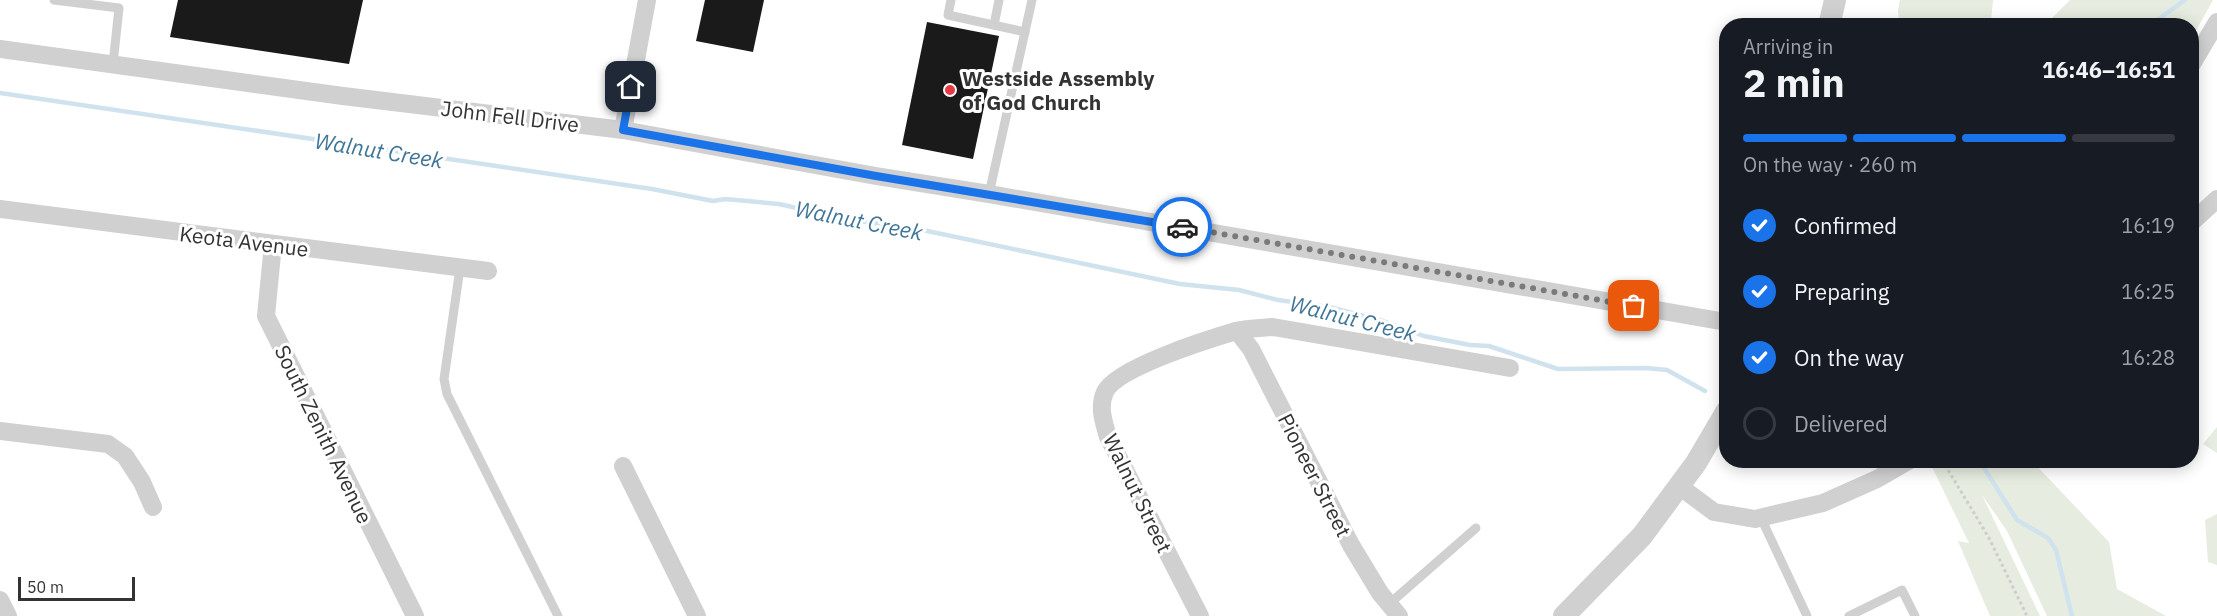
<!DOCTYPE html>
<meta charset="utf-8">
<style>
:root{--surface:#171b24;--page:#20242c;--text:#f1f3f6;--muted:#9ea1a6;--line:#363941;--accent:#1a73e8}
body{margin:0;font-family:"IBM Plex Sans",sans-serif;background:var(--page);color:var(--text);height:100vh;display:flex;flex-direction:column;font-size:22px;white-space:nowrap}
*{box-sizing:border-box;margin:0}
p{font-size:20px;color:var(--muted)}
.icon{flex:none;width:33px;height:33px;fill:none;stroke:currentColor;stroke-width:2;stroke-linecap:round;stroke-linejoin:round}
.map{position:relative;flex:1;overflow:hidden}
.side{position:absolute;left:1719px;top:18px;width:480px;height:450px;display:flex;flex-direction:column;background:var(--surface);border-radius:24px;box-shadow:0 3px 15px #0003}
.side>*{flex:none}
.scale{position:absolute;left:18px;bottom:15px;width:117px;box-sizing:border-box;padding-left:6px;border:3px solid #333;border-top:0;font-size:16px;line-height:21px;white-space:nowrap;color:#333;-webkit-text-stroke:4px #fff;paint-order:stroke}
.pin{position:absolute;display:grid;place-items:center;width:51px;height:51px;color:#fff;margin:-26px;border-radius:12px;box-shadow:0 3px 9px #0006}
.courier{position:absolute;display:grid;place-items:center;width:60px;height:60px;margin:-30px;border:4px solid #1a73e8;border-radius:50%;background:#fff;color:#222;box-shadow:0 2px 8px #0007}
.head em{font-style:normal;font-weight:700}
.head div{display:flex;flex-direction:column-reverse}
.head{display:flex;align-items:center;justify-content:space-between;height:102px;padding:0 24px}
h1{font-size:39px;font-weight:700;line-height:45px}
.bar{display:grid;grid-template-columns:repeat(4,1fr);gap:9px 6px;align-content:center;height:72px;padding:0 24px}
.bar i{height:8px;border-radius:4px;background:var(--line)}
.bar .active{background:var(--accent)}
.bar p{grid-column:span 4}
ol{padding:0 24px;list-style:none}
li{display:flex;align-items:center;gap:18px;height:66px}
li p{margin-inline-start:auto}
li .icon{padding:6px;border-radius:50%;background:var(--accent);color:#fff;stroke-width:4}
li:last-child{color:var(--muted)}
li i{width:33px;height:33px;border:3px solid var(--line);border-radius:50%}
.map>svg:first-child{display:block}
</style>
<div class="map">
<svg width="2217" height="616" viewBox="0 0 2217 616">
<rect width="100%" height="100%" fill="#fff"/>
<g fill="#e6ecdf">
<polygon points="1900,0 1993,0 1991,21 1997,25 1957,25 1954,19 1947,25 1899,25 1898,10"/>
<polygon points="2070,0 2213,0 2192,38 2192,26 2045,25"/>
<polygon points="2217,427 2217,453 2203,444"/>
<polygon points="1936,461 2032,461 2109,542 2117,589 2166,616 2047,616 2007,531 1982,495 2040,616 1990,616 1958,541 1969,543 1931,465"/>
<polygon points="2217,514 2217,565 2208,562 2205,520"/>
</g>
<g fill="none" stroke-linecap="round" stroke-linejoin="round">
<g stroke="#cfe2ee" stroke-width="4.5">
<polyline points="2149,26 2185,0"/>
<polyline points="0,93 652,189 713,201 725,199 779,204 850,220 913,228 1180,284 1239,290 1278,300 1329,307 1383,321 1424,336 1470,345 1489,346 1558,369 1646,368 1667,370 1705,391"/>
<polyline points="1979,460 2017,520 2048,538 2056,550 2072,616"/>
</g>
</g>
<g fill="#1a1a1a">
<polygon points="178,0 363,0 349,64 170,37"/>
<polygon points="705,0 764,0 753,52 696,41"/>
<polygon points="927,22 999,36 973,159 902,145"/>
</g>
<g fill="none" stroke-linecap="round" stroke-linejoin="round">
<polyline stroke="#cdcdcd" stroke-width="3" stroke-dasharray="3 3" stroke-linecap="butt" points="1942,460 1989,538 2027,616"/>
<g stroke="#d0d0d0" stroke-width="9">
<polyline points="54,0 119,8 113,64"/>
<polyline points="951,0 948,15 1025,32"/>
<polyline points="994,25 999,0"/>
<polyline points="989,194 1032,0"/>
<polyline points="460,268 444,379 447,394 558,616"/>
<polyline points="1761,518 1807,616"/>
<polyline points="1389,604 1476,528"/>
<polyline points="1849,616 1902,590 1915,616"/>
</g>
<g stroke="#d0d0d0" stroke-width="18">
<polyline points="0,49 343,96 623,130 876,176 989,194 1726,322"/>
<polyline points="2192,64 2217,22"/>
<polyline points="623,130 647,0"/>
<polyline points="0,209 488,271"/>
<polyline points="2192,222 2217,199"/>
<polyline points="273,244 266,316 415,616"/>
<polyline points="1237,331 1251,349 1351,545 1380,593 1399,616"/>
<polyline points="0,431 108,444 125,456 142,482 153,507"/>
<polyline points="623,466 697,616"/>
<polyline points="1679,486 1714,512 1755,519 1823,503 1877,479 1910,460"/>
<polyline points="0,600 8,616"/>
<path d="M1200,616L1108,437C1104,423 1098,407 1105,392C1116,368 1209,339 1236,331C1247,328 1261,328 1273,327L1510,368"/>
</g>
<g stroke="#d0d0d0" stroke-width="22">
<polyline points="1829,26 1835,0"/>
<polyline points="1564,616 1642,536 1696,463 1726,412"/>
</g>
</g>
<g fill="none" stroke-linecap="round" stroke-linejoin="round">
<polyline stroke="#7a7a7a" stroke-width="6" stroke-dasharray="0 10.8" points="1182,227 1634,306"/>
<polyline stroke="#1a73e8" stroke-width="8" points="631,87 623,130 876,176 1182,227"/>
</g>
<circle fill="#e63946" stroke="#fff" stroke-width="2" cx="950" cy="90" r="6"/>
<g text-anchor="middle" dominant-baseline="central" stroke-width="6" stroke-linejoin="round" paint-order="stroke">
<g font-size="21" font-weight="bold" fill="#333" stroke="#fff" text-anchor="start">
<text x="962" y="78">Westside Assembly<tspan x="962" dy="24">of God Church</tspan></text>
</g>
<g font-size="21" fill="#333" stroke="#fff">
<text transform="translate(510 116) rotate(7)">John Fell Drive</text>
<text transform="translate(244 241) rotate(7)">Keota Avenue</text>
<text transform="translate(324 434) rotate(64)">South Zenith Avenue</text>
<text transform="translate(1315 475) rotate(63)">Pioneer Street</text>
<text transform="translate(1138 493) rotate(64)">Walnut Street</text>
</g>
<g font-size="22" font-style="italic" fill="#3f7597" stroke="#fff">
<text transform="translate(379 150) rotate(9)">Walnut Creek</text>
<text transform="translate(859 220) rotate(11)">Walnut Creek</text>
<text transform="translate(1353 318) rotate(14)">Walnut Creek</text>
</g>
</g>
</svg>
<div class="scale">50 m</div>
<div class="pin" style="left:1634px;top:306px;background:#ea580c"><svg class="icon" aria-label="bag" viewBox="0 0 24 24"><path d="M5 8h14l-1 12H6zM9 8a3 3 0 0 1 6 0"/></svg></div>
<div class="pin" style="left:631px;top:87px;background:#1f2937"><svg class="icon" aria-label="home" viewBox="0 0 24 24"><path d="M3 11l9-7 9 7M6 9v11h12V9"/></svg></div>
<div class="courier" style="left:1182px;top:227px"><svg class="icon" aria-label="car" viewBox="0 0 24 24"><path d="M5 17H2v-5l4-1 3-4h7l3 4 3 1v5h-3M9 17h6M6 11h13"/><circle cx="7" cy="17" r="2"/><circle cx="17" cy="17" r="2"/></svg></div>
<section class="side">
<div class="head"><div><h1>2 min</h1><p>Arriving in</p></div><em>16:46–16:51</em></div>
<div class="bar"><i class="active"></i><i class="active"></i><i class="active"></i><i></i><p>On the way · 260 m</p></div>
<ol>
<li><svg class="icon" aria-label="check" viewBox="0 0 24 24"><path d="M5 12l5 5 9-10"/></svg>Confirmed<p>16:19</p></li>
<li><svg class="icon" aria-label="check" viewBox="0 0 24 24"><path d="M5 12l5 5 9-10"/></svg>Preparing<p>16:25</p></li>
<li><svg class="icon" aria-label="check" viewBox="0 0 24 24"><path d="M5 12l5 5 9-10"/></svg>On the way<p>16:28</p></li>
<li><i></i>Delivered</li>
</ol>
</section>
</div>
